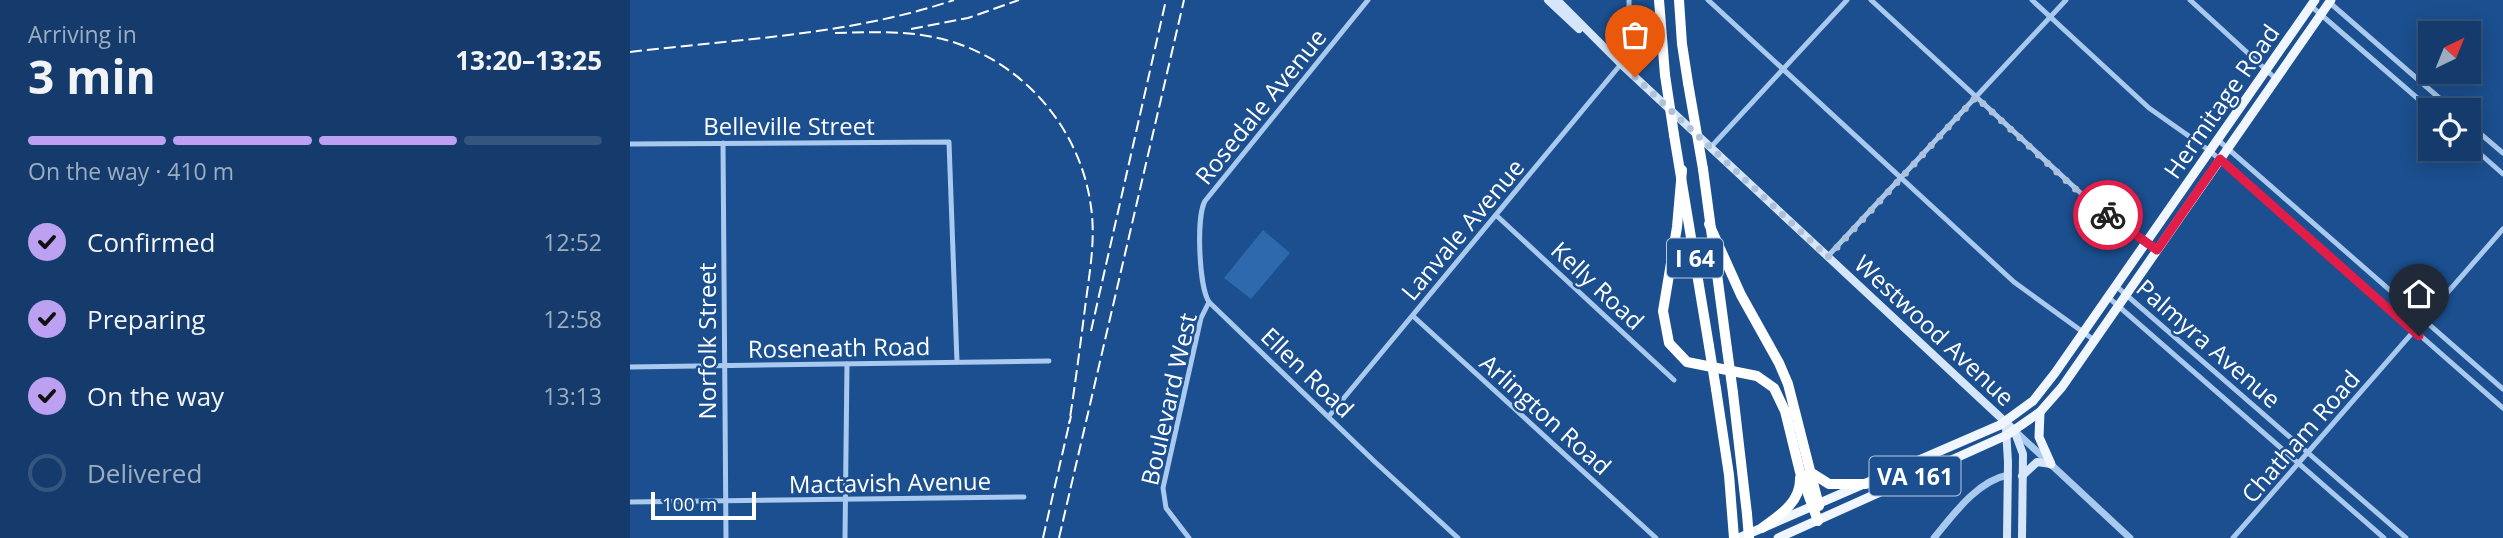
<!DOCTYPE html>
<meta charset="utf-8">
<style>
:root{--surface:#143b6b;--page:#1d4271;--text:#f1f3f6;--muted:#9dadc1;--line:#33557e;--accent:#bca0f2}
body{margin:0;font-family:"Open Sans",sans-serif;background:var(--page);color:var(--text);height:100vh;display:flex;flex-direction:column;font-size:26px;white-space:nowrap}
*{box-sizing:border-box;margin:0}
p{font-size:23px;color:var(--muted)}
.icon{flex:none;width:38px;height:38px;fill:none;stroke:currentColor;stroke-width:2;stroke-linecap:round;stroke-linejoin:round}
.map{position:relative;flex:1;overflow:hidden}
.sheet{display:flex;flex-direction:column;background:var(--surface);width:630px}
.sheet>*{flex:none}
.needle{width:46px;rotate:43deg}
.tools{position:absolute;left:1788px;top:21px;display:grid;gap:14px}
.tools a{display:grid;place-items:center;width:63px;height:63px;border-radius:0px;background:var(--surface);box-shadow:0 4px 18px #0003,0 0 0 2px var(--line);font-size:35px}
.scale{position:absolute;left:21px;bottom:18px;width:105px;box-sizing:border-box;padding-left:7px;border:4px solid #fff;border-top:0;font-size:19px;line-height:24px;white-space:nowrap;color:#fff;-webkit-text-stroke:5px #1b4f8f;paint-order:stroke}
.pin{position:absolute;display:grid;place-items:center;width:60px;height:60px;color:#fff;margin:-72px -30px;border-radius:50% 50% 50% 0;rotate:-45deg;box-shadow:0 0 7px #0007}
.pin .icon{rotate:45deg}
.courier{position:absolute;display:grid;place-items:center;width:70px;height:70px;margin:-35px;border:5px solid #e11d48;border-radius:50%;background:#fff;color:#222;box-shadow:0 2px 9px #0007}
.summary em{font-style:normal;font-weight:700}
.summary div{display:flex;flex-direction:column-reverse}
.summary{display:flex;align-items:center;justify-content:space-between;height:119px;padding:0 28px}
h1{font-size:46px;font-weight:700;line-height:52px}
.bar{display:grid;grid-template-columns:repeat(4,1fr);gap:10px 7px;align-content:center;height:84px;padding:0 28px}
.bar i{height:9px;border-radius:5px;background:var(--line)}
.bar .on{background:var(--accent)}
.bar p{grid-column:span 4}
ol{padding:0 28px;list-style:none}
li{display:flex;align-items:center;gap:21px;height:77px}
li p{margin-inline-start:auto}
li .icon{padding:7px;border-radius:50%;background:var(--accent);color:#111;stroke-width:4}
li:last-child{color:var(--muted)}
li i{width:38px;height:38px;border:4px solid var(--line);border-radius:50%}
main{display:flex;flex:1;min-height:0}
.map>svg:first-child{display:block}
</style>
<main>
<section class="sheet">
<div class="summary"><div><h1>3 min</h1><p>Arriving in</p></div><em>13:20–13:25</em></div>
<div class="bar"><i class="on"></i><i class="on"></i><i class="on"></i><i></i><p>On the way · 410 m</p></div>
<ol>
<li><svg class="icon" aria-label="check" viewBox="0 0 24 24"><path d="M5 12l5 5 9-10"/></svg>Confirmed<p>12:52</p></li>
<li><svg class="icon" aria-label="check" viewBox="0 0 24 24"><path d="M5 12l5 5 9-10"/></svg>Preparing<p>12:58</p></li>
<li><svg class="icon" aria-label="check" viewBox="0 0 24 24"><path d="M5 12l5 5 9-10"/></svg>On the way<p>13:13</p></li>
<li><i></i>Delivered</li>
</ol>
</section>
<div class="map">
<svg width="1873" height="538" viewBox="0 0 1873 538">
<rect width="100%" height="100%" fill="#1b4f8f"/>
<polygon fill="#2e69ad" points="633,230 660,253 621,299 594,278"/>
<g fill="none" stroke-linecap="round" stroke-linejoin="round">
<g stroke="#a9c9ee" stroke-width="5">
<path d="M738,0L575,201C566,217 569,287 579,302L744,461L828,538"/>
<polyline points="1078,0 1384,282 1464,340"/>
<polyline points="1241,0 1456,198 1527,250"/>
<polyline points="1402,0 1519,108 1580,151 1873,408"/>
<polyline points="1560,0 1646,79"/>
<polyline points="1699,2 1823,110"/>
<polyline points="1681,6 1801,110"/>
<polyline points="1839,124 1873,153"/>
<polyline points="1588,140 1873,389"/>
<polyline points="93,143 96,538"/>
<polyline points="0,144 319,142 327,362"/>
<polyline points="1839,144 1873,174"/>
<polyline points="1081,147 1217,0"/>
<polyline points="867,216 1044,380"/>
<polyline points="1198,256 1436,0"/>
<polyline points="1486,286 1776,538"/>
<polyline points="1478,297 1754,538"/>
<polyline points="783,316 1026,538"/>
<polyline points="0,367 419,361"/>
<polyline points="699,416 991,64 999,47 999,0"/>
<polyline points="0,502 394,497"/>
<polyline points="215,538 217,364"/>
<polyline points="559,538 536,508 533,488 571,318 579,302"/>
<polyline points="1603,538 1873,229"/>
</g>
<g stroke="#a9c9ee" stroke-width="7">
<polyline points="1385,431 1500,538"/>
<path d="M1304,538C1323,515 1347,481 1378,475"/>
</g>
<g stroke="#d6e6fa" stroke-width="8">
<polyline points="918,0 949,29"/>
<polyline points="927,0 991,64 1384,430 1393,454 1392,538"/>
<polyline points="1376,429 1378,462 1377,538"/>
<polyline points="1392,476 1407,462 1421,464"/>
</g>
<g stroke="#f0f6ff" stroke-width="9">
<polyline points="1410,412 1409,437 1421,464"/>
<polyline points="1109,538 1370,425 1403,401 1425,373 1685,0"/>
<polyline points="1148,538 1377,435 1410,412 1432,387 1701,0"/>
</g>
<g stroke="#fff" stroke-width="10">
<polyline points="1029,0 1035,75"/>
<polyline points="1049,0 1052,44 1058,83"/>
<polyline points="1044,135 1079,346"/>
<polyline points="1073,169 1097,349"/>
<polyline points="1052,170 1047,227 1033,311 1039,343 1057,362 1127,376 1144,388 1155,411 1170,472 1188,521"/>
<polyline points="1079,224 1111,295 1149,363 1158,384 1189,506"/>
<polyline points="1086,389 1099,475 1104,538"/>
<polyline points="1103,393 1117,514"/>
<polyline points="1180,472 1199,484 1236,484"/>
<path d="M1132,528C1150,515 1171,502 1170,478"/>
</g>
<g stroke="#fff" stroke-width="2" stroke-dasharray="12 5" stroke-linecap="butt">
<polyline points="281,29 338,18 389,0"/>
<path d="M205,33C242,32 280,30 316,40C393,61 451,129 461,207C466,241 459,275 455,308C450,347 445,386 439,424"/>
<path d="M0,52C109,39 220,35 324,0"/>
<polyline points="461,331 536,0"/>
<polyline points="413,538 441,416"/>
<polyline points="429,538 554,0"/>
</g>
<g stroke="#fff" stroke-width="10">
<polyline points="1035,75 1044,135"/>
<polyline points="1058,83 1073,169"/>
<polyline points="1079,346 1086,389"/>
<polyline points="1097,349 1103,393"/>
<polyline points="1117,514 1119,538"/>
</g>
</g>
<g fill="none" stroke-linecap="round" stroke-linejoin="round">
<polyline stroke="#afc1d8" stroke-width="7" stroke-dasharray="0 12.6" points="1005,77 1198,257 1346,97 1443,187 1478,215"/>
<polyline stroke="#e11d48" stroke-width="9" points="1478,215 1527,250 1590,159 1789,336"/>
</g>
<g text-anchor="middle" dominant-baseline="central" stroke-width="5" stroke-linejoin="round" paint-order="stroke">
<g fill="#1b4f8f" stroke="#bbcadd" stroke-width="2">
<rect x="1037" y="238.5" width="56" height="39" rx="5"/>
<rect x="1239.5" y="456.5" width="91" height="39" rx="5"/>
</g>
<g font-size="23" font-weight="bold" fill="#fff">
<text x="1065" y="258">I 64</text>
<text x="1285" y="476">VA 161</text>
</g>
<g font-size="24" fill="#fff" stroke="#1b4f8f">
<text transform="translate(1591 101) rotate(-55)">Hermitage Road</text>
<text transform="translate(630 106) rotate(-51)">Rosedale Avenue</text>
<text x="159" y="125">Belleville Street</text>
<text transform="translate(832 229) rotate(-50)">Lanvale Avenue</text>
<text transform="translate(968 285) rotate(43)">Kelly Road</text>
<text transform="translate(1305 330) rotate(43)">Westwood Avenue</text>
<text transform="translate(76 341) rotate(-90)">Norfolk Street</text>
<text transform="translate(1579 343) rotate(41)">Palmyra Avenue</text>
<text transform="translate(209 347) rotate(-1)">Roseneath Road</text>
<text transform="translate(678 372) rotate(44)">Ellen Road</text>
<text transform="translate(538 399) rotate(-77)">Boulevard West</text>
<text transform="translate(916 414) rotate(42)">Arlington Road</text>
<text transform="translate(1670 436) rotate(-49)">Chatham Road</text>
<text transform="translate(260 482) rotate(-1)">Mactavish Avenue</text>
</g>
</g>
</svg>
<div class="tools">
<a><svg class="needle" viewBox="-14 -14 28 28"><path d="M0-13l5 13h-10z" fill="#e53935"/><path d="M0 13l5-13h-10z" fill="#9dadc1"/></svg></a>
<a><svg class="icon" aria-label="locate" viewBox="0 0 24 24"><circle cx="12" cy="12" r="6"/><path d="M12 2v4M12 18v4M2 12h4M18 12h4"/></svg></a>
</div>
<div class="scale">100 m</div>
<div class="pin" style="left:1005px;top:77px;background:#ea580c"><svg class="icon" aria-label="bag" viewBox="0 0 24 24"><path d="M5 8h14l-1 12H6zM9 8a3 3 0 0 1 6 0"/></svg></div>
<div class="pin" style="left:1789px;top:336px;background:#1f2937"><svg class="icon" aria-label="home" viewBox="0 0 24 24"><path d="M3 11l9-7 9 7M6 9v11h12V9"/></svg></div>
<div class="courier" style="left:1478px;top:215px"><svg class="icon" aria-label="bike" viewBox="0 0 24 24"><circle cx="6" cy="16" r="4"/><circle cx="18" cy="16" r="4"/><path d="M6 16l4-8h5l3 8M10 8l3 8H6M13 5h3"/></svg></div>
</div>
</main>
